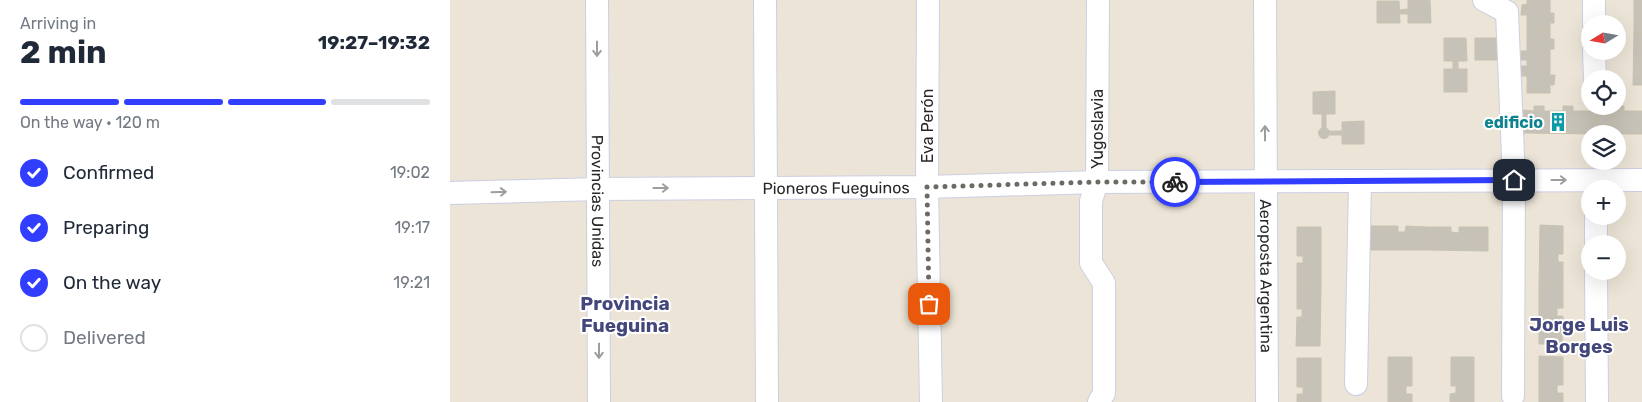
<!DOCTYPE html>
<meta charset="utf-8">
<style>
:root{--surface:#fff;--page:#f6f6f7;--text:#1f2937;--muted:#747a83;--line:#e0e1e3;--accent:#313eff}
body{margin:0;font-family:Rubik,sans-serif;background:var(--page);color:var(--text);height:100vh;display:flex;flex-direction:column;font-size:19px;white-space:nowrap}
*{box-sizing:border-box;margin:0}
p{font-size:16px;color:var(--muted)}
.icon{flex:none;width:28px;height:28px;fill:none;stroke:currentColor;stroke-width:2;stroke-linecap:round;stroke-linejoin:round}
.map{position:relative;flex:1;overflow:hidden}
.side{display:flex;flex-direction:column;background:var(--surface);width:450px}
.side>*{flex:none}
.needle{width:32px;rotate:259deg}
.tools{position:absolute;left:1131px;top:15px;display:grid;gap:10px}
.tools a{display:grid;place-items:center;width:45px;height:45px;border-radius:50%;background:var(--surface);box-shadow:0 5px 20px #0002;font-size:25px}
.pin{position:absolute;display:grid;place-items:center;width:42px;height:42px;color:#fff;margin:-21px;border-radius:10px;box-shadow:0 2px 8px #0006}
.courier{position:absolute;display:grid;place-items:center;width:50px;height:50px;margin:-25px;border:4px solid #313eff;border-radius:50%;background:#fff;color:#222;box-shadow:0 1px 6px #0007}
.summary em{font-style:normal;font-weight:700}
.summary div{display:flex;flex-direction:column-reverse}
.summary{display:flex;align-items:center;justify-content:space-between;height:85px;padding:0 20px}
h1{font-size:32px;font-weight:700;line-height:38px}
.bar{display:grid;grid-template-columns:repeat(4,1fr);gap:8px 5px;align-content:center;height:60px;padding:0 20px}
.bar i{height:6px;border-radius:4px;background:var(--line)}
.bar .on{background:var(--accent)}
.bar p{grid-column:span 4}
ol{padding:0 20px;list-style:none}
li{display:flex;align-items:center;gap:15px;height:55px}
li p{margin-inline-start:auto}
li .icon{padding:5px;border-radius:50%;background:var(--accent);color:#fff;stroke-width:4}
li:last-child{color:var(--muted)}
li i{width:28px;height:28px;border:2px solid var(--line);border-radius:50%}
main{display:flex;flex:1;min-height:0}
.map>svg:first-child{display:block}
</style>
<main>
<section class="side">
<div class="summary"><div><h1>2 min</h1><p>Arriving in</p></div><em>19:27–19:32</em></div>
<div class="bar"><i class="on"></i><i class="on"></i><i class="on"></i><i></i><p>On the way · 120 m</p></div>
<ol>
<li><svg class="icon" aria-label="check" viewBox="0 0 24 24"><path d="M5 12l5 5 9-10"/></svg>Confirmed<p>19:02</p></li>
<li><svg class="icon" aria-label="check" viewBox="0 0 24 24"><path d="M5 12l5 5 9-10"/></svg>Preparing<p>19:17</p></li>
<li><svg class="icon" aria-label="check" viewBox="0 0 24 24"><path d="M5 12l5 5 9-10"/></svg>On the way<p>19:21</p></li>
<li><i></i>Delivered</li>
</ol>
</section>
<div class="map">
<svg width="1192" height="402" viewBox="0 0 1192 402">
<rect width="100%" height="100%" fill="#ece5d7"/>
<g fill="#c7c2b7" stroke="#c7c2b1">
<polygon points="958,0 980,0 981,23 958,23"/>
<polygon points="1077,0 1100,0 1100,13 1104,13 1104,23 1100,23 1100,31 1077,31 1077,15 1071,15 1072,5 1077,4"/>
<rect x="1184" y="0" width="8" height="33"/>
<polygon points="927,1 949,1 950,23 927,23"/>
<polygon points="958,9 958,14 950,14 950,10"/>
<polygon points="1077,31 1100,31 1100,39 1104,39 1104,49 1100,49 1100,75 1105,75 1104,85 1100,85 1100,93 1077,93 1077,76 1071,76 1071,66 1077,66 1077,60 1071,60 1071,51 1077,51"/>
<polygon points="1184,33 1192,33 1192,85 1183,85"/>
<polygon points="994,38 1016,38 1017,61 994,61"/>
<rect x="1025" y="38" width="22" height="22"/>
<rect x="1003" y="61" width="5" height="8"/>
<rect x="994" y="69" width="23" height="23"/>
<polygon points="885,91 885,114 863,114 863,92"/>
<polygon points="1084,106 1094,106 1094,111 1113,111 1113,106 1123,106 1123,111 1144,111 1143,134 1074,133 1073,110 1084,111"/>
<polygon points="1164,106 1174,106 1174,111 1192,111 1192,134 1144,134 1144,111 1164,111"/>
<rect x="872" y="114" width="4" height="13"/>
<polygon points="914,121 914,144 892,144 892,122"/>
<circle cx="874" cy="133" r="5.5"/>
<polygon points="879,131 892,131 892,135 880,135"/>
<polygon points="1090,225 1113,226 1113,254 1108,254 1108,262 1113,262 1113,285 1089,285"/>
<polygon points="919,226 948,226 948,232 955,232 956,226 978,227 978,250 919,250"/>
<polygon points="847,227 871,227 871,287 847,286 847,263 853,263 853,256 847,256"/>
<polygon points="978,227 1001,227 1001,232 1009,233 1009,227 1038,227 1038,251 978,250"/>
<polygon points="1089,285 1113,285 1113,308 1107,308 1107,316 1113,316 1112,344 1089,344"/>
<polygon points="847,286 871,287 870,346 846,346 847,317 852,317 852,309 847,309"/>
<polygon points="1089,356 1113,357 1113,385 1107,385 1107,393 1113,393 1113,402 1089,402"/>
<polygon points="938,357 962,357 962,386 956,386 956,394 962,394 962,402 938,402"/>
<polygon points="1001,357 1024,357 1024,402 1000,402 1000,394 1006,393 1006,386 1001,386"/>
<polygon points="847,358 871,358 871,402 847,402 847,394 853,394 853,387 847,387"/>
</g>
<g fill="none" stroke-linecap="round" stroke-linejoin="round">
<g stroke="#cccee3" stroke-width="24">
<g id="street">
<path id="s1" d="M147,0L149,402"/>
<polyline points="315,0 317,402"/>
<polyline points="478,0 477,187 481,402"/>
<polyline points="648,0 647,182 641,201 641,263 654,283 654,393 649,402"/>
<path id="s2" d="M815,0L817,402"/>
<polyline points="1034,0 1057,12 1064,180 1063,396"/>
<polyline points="1144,0 1144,24"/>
<polyline points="1144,51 1145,79"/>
<path id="s3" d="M0,193L148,189L477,187L647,182L1192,180"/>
<polyline points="1146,216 1146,244"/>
<polyline points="1146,271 1147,402"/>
<polyline points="906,384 910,181"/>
</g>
</g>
<use href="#street" stroke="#fff" stroke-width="22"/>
</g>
<defs><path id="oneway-shaft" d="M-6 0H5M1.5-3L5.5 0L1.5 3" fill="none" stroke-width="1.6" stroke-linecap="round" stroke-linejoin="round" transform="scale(1.25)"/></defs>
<g stroke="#9e9e9e">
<use href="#oneway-shaft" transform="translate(147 49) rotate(90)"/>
<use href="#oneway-shaft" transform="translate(815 133) rotate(-90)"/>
<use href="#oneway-shaft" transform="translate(1109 180)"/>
<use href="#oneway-shaft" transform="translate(211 188)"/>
<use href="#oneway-shaft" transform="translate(49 192) rotate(-2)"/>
<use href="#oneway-shaft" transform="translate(149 351) rotate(90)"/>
</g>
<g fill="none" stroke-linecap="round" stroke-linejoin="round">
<polyline stroke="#6c6a65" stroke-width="5" stroke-dasharray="0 9" points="479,304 477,187 647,182 725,182"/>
<polyline stroke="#313eff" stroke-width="6" points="725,182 1064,180"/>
</g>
<defs>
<g id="building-bare" transform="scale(1.5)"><path d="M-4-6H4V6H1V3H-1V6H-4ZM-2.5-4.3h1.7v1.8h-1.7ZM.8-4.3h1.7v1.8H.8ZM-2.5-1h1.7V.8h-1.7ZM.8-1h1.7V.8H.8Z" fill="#0f9aa8" stroke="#fff" stroke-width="2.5" paint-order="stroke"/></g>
</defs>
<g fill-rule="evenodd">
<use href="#building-bare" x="1108" y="122"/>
</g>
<g text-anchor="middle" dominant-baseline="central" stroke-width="4" stroke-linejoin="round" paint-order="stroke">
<g font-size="16" font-weight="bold" fill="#0d838f" stroke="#fff" text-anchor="end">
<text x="1093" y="122">edificio</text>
</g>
<g font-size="16" fill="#272727" stroke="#fff">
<text transform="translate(477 126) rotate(-90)">Eva Perón</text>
<text transform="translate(647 129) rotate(-90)">Yugoslavia</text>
<text stroke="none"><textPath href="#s3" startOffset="386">Pioneros Fueguinos</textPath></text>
<text stroke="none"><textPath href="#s1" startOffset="201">Provincias Unidas</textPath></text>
<text stroke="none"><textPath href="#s2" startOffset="276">Aeroposta Argentina</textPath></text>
</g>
<g font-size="19" font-weight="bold" fill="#44477c" stroke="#fff">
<text x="175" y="303">Provincia<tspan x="175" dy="22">Fueguina</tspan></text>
<text x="1129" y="324">Jorge Luis<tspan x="1129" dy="22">Borges</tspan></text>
</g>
</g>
</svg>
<div class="tools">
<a><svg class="needle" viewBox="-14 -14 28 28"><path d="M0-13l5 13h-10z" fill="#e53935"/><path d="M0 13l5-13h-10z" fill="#747a83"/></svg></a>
<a><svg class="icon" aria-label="locate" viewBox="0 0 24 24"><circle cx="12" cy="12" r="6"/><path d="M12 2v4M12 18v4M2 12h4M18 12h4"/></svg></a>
<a><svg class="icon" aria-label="layers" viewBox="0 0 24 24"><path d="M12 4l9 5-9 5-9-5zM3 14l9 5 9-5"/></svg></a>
<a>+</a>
<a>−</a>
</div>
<div class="pin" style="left:479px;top:304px;background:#ea580c"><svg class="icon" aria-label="bag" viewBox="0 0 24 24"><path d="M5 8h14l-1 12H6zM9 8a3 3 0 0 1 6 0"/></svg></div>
<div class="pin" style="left:1064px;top:180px;background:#1f2937"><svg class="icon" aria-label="home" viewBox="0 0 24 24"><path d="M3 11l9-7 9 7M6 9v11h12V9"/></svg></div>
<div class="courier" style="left:725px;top:182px"><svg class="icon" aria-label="bike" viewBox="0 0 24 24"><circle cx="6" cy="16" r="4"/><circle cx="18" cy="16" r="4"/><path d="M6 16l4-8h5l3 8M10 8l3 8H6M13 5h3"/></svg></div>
</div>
</main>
